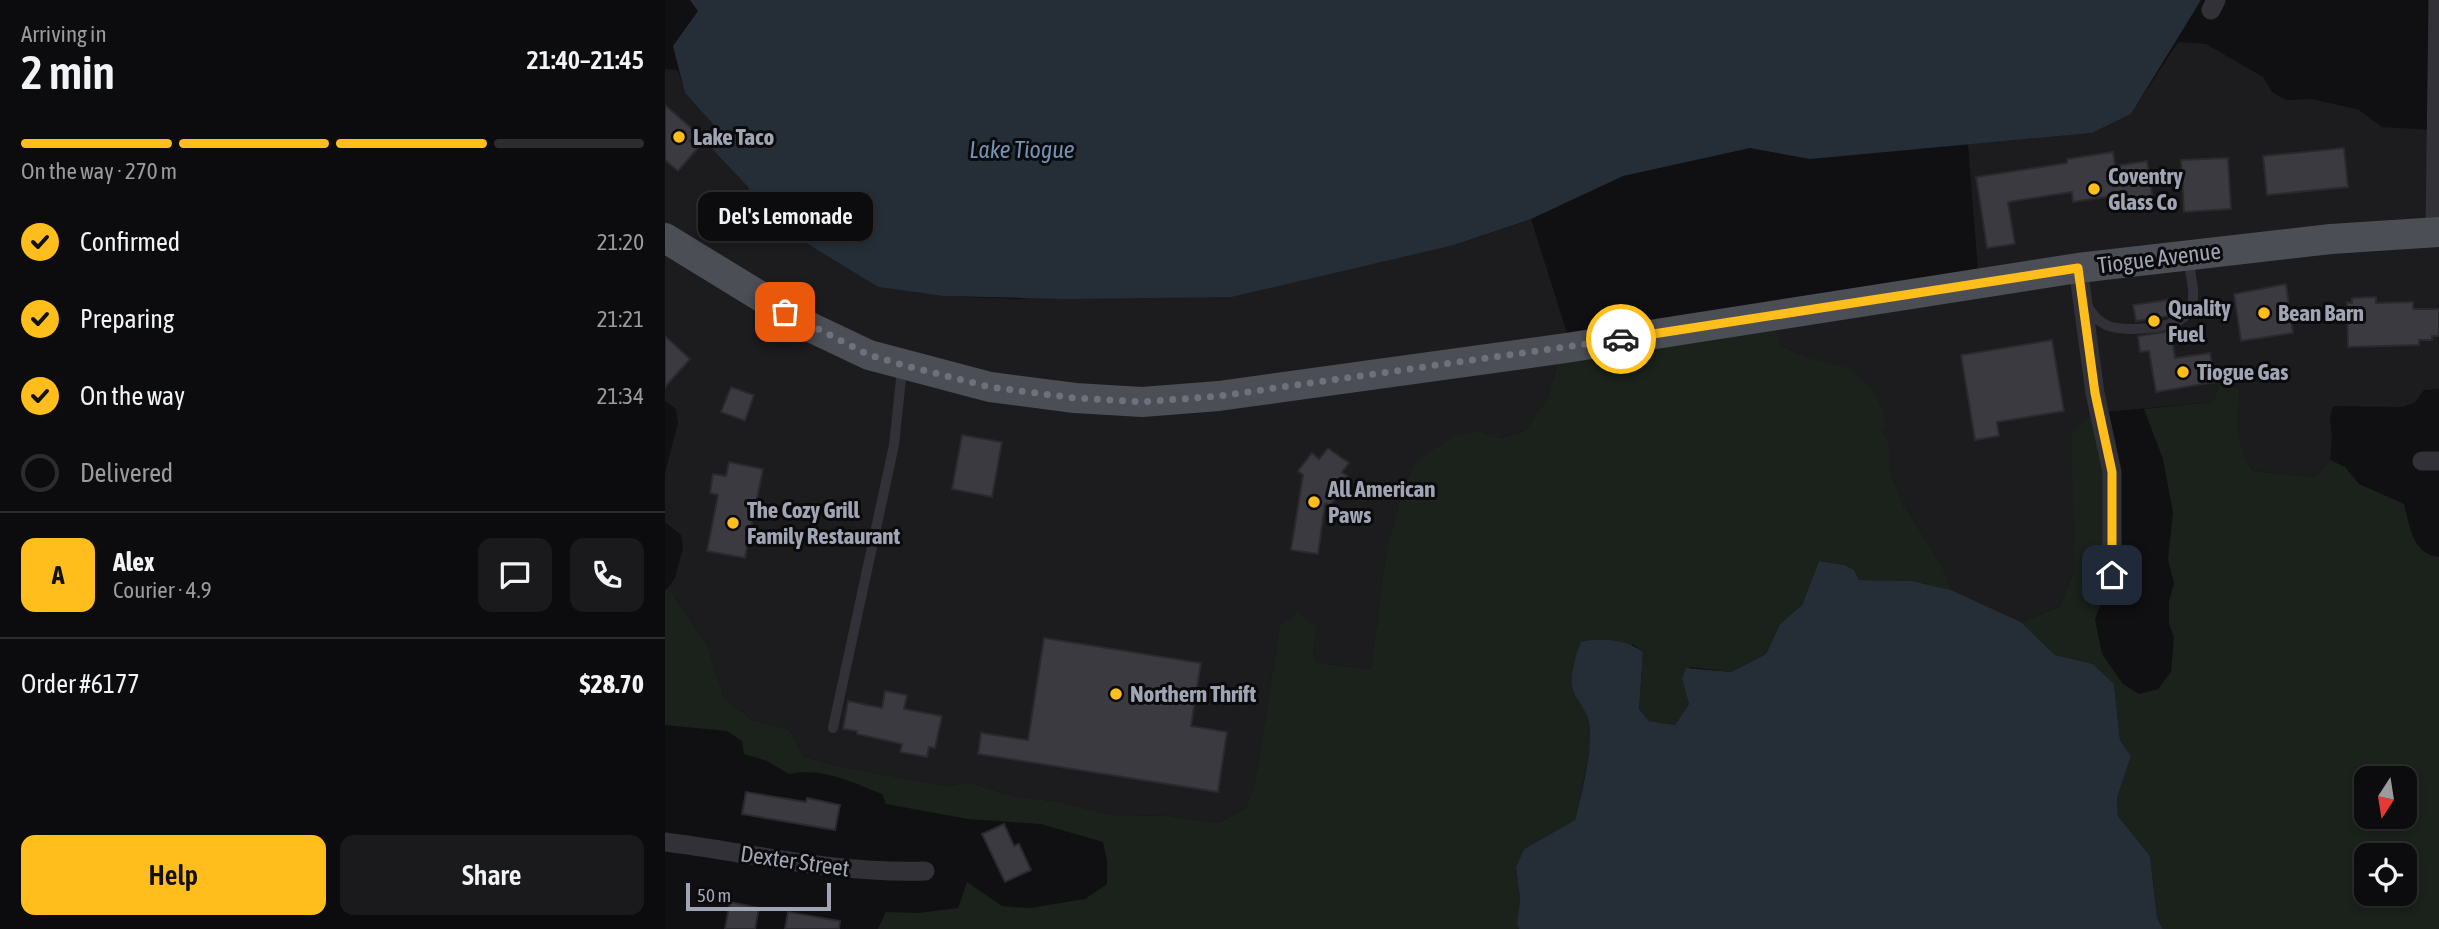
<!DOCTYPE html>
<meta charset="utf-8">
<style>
:root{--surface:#0c0c0e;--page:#1a1a1c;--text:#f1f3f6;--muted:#9a9b9e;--line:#2c2c2e;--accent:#ffbe1b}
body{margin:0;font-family:"Asap Condensed",sans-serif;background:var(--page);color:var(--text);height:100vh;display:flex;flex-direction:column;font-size:26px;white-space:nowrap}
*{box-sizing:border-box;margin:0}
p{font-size:23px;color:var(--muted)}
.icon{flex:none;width:38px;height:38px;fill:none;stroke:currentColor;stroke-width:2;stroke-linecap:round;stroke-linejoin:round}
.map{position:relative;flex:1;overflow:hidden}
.sheet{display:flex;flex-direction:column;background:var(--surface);width:665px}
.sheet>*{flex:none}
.needle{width:46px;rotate:192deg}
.controls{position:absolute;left:1689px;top:766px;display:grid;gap:14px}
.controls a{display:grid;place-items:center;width:63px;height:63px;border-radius:14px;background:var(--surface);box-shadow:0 4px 10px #0003,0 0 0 2px var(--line);font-size:35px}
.scale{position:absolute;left:21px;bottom:18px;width:145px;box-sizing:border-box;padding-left:7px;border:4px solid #a0a5b4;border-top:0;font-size:19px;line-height:24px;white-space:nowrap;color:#a0a5b4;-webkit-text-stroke:5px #0b0b0d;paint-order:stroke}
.pin{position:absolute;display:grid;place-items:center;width:60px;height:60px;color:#fff;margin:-30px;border-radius:14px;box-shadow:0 4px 10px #0006}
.courier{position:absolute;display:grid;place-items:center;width:70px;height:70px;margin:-35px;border:5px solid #ffbe1b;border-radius:50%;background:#fff;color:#222;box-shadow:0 2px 9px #0007}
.bubble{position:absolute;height:49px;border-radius:14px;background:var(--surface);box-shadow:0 4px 10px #0003,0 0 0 2px var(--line);font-size:23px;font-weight:600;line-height:49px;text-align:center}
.head em{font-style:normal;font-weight:600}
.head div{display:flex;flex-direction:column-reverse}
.head{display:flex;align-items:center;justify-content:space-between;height:119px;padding:0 21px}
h1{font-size:46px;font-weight:600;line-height:52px}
.bar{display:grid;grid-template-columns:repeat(4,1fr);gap:10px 7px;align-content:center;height:84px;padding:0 21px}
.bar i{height:9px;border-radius:5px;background:var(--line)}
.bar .on{background:var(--accent)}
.bar p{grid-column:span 4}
.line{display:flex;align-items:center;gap:18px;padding:0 21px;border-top:2px solid var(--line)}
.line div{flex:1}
.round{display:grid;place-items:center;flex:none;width:74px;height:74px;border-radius:14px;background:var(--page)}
ol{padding:0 21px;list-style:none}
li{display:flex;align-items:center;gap:21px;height:77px}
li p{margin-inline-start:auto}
li .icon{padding:7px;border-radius:50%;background:var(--accent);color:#111;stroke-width:4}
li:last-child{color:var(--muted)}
li i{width:38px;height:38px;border:4px solid var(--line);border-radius:50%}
.cta{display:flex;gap:14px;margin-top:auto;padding:14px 21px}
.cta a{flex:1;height:80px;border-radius:14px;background:var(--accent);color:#111;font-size:28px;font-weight:600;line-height:80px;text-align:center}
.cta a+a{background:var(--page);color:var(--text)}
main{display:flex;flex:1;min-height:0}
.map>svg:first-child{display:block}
</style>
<main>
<section class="sheet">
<div class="head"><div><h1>2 min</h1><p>Arriving in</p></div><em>21:40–21:45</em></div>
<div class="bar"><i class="on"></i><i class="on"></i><i class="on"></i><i></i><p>On the way · 270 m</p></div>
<ol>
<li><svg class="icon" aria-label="check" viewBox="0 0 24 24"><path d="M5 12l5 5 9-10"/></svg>Confirmed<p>21:20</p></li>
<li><svg class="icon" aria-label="check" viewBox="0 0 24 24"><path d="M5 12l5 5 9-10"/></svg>Preparing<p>21:21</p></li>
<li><svg class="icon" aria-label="check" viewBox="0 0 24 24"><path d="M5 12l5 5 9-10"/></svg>On the way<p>21:34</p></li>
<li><i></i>Delivered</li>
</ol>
<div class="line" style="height:126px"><b class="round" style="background:var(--accent);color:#111">A</b><div><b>Alex</b><p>Courier · 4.9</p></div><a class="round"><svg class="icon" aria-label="chat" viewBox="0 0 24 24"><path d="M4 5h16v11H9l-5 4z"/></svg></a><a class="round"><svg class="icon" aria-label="phone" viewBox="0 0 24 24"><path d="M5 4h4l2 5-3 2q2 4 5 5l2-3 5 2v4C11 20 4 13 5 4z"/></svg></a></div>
<div class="line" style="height:91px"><div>Order #6177</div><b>$28.70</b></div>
<div class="cta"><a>Help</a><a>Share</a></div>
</section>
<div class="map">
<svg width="1774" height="929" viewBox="0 0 1774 929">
<rect width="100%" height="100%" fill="#101012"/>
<g fill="#1c1c1f">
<polygon points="1513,42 1541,44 1598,77 1607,92 1621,100 1648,99 1694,110 1717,127 1769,130 1774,234 1774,389 1759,390 1750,402 1738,407 1668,406 1665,418 1667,439 1665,460 1650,477 1588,471 1576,455 1572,428 1575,390 1556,381 1548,402 1429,413 1410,502 1410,569 1394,607 1356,622 1286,590 1278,570 1242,508 1239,507 1224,469 1224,444 1144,358 1116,346 1107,319 1314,284 1303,144 1427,133 1466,114"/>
<polygon points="0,69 13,70 20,93 51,126 44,141 49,151 83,187 97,216 213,287 278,296 355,299 789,245 866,219 907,349 893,363 882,398 861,430 835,438 814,431 737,492 721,551 706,669 652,663 648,655 652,628 615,626 589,786 581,808 553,823 505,816 447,815 394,802 347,796 304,782 282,786 177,767 138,756 124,729 87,720 59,698 43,647 3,588 10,578 18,548 16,535 0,522 0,473 13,423 11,409 0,401"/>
</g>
<g fill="#1a221b" fill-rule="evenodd">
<path d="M1107,319L1116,346L1144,358L1184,368L1207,389L1218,411L1220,427L1216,430L1224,444V469L1239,507H1241L1278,569L1286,590L1247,581L1194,580L1189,570L1180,565L1154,561L1137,605L1115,624L1101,654L1066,672L1025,667L1017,679L1024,704L1010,725L984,721L974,709L978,652L968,644L907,688C912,697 921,707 924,716C931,736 915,798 910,820L859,849L851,867L855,900L852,924L854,929H213L221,912L253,913L293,908L302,882L337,906L365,908L420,899L442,884V860L438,842L376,824L303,819L221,804L217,794C186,782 158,767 124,774L102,761L79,754L77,741L62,731L0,725V590L3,588L43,647L59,698L87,720L124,729L138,756L177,767L282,786L304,782L347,796L394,802L447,815L505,816L553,823L581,808L589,786L615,626L632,613L652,628L648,655L652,663L706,669L721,551L737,492L752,460L788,437L814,431L836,438L861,430L882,398L893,363Z"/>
<path d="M1556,381L1575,390C1573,421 1568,444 1588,471L1650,477L1665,460L1680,467L1694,484L1739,504C1745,526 1747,554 1774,557V929H1498L1492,918L1485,856L1453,816L1452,798L1466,756L1455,740L1449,684L1428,664L1390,655L1356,622L1394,607L1410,569L1406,433L1429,413L1437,432L1447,575L1430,619L1437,654L1458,684L1474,694L1493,689L1506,672L1509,637L1504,624V601L1509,583L1503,559L1508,512L1498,459L1479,409L1548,402ZM1701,779H1740V817H1701ZM1701,856H1740V894H1701Z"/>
</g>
<g fill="#252e36">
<polygon points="25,0 1536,0 1466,114 1427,133 1145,159 1085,148 958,176 866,219 789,245 566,297 402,299 278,296 213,287 97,216 83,187 49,151 44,141 50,126 20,93 8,46 33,11"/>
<path d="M1154,561L1180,565L1189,570L1194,580L1247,581L1286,590L1356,622L1390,655L1428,664L1449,684L1455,740L1466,756L1452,798L1453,816L1485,856L1492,918L1498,929H854L852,924L855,900L851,867L859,849L910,820C917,791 926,758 925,729C925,712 913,704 908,690C904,677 911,654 916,642C935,637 964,640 978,652L974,709L984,721L1010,725L1024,704L1017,679L1021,668L1066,672L1101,654L1115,624L1137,605Z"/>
</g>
<g fill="#3a3a40" stroke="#2a2a2e" stroke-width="2">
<polygon points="0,105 32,133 25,141 33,148 13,171 0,160"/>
<polygon points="1679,148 1683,187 1602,195 1598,156"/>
<polygon points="1448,152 1450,166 1482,161 1489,206 1456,210 1454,195 1408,202 1407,192 1343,202 1350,244 1322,248 1311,177 1402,163 1402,159"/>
<polygon points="1563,158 1566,209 1519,212 1516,160"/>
<polygon points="1621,284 1628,333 1576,341 1569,294"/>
<polygon points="1711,297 1711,303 1748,302 1748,309 1774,309 1774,336 1767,336 1767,340 1754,340 1754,345 1683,347 1682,302 1687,303 1687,298"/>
<polygon points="1502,300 1504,316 1471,321 1468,305"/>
<polygon points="1506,331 1510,358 1545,353 1550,382 1491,392 1484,351 1475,352 1473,336"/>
<polygon points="0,336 25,359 0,387"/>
<polygon points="1387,340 1399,411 1332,422 1334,436 1310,440 1296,355"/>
<polygon points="66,387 89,395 80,421 56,412"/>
<polygon points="297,435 337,442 327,497 287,489"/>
<polygon points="663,448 684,463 677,472 686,479 665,505 660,504 653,554 626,550 638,475 633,471 647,453 654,459"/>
<polygon points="64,462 98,469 80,558 42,551 53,495 45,493 48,474 61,476"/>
<polygon points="379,638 536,663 526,726 562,732 553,792 313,754 316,733 363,740"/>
<polygon points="220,691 242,695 239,709 277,716 270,748 264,747 262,757 235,752 237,744 192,734 192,731 178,729 183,701 217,708"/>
<polygon points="81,792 141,802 142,798 175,805 170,830 77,814"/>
<polygon points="339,824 349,846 354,844 366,870 340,882 317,834"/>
<polygon points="65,902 94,908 90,929 60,929"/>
<polygon points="123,912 175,921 174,929 120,929"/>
</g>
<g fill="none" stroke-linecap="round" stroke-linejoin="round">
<g stroke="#313137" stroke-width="10">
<path d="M1422,306C1427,314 1433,321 1441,325C1459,333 1513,329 1524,312C1533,298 1525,274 1523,259"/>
<polyline points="168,728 229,445 237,369"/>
</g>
<g stroke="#313137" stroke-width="19">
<polyline points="1546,10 1551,0"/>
<polyline points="1770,232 1773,0"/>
<polyline points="1413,268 1430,393 1447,472 1447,575"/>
<polyline points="1757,461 1774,461"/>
<path d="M0,842C86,853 172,874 260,871"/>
</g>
<polyline stroke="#4c4e56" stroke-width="30" points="0,238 147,328 204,355 325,387 410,398 477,402 554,396 901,348 1413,268 1666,239 1774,232"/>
</g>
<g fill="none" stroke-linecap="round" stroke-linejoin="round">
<polyline stroke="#6e717b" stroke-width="7" stroke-dasharray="0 12.6" points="120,312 204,355 238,365 325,387 410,398 477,402 554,396 956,339"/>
<polyline stroke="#ffbe1b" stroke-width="9" points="956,339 1413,268 1430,393 1447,472 1447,575"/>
</g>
<g fill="#ffbe1b" stroke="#0b0b0d" stroke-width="2.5">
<circle cx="14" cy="137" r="7"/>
<circle cx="1429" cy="189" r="7"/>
<circle cx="1599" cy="313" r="7"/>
<circle cx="1489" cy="321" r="7"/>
<circle cx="1518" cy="372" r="7"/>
<circle cx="649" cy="502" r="7"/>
<circle cx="68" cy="523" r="7"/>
<circle cx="451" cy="694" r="7"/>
</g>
<g text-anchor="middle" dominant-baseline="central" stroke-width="6" stroke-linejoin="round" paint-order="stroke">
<g font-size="23" font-weight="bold" fill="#a0a5b4" stroke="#0b0b0d" text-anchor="start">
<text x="28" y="137">Lake Taco</text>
<text x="1443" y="176">Coventry<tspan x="1443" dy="26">Glass Co</tspan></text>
<text x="1503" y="308">Quality<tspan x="1503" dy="26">Fuel</tspan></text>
<text x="1613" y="313">Bean Barn</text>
<text x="1532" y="372">Tiogue Gas</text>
<text x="663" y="489">All American<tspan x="663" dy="26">Paws</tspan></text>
<text x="82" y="510">The Cozy Grill<tspan x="82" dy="26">Family Restaurant</tspan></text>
<text x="465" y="694">Northern Thrift</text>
</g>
<g font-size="23" fill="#a0a5b4" stroke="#0b0b0d">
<text transform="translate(1494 258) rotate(-7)">Tiogue Avenue</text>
<text transform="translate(130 861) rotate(8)">Dexter Street</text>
</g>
<g font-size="24" font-style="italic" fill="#7291b3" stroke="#0b0b0d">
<text x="357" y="149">Lake Tiogue</text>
</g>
</g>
</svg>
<div class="controls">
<a><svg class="needle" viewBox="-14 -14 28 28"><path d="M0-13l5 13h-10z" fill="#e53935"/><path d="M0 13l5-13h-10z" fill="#9a9b9e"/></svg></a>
<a><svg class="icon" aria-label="locate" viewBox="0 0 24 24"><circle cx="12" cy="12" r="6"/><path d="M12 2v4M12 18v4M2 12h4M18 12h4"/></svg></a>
</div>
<div class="scale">50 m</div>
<div class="pin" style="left:120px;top:312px;background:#ea580c"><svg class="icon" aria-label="bag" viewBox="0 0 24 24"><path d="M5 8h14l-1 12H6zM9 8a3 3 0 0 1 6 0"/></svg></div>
<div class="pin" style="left:1447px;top:575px;background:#1f2937"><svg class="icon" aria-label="home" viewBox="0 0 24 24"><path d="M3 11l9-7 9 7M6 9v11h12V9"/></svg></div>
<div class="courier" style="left:956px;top:339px"><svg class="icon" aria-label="car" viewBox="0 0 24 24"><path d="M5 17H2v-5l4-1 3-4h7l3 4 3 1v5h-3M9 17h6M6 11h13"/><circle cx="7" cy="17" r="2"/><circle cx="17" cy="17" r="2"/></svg></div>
<div class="bubble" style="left:33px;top:192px;width:175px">Del's Lemonade</div>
</div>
</main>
